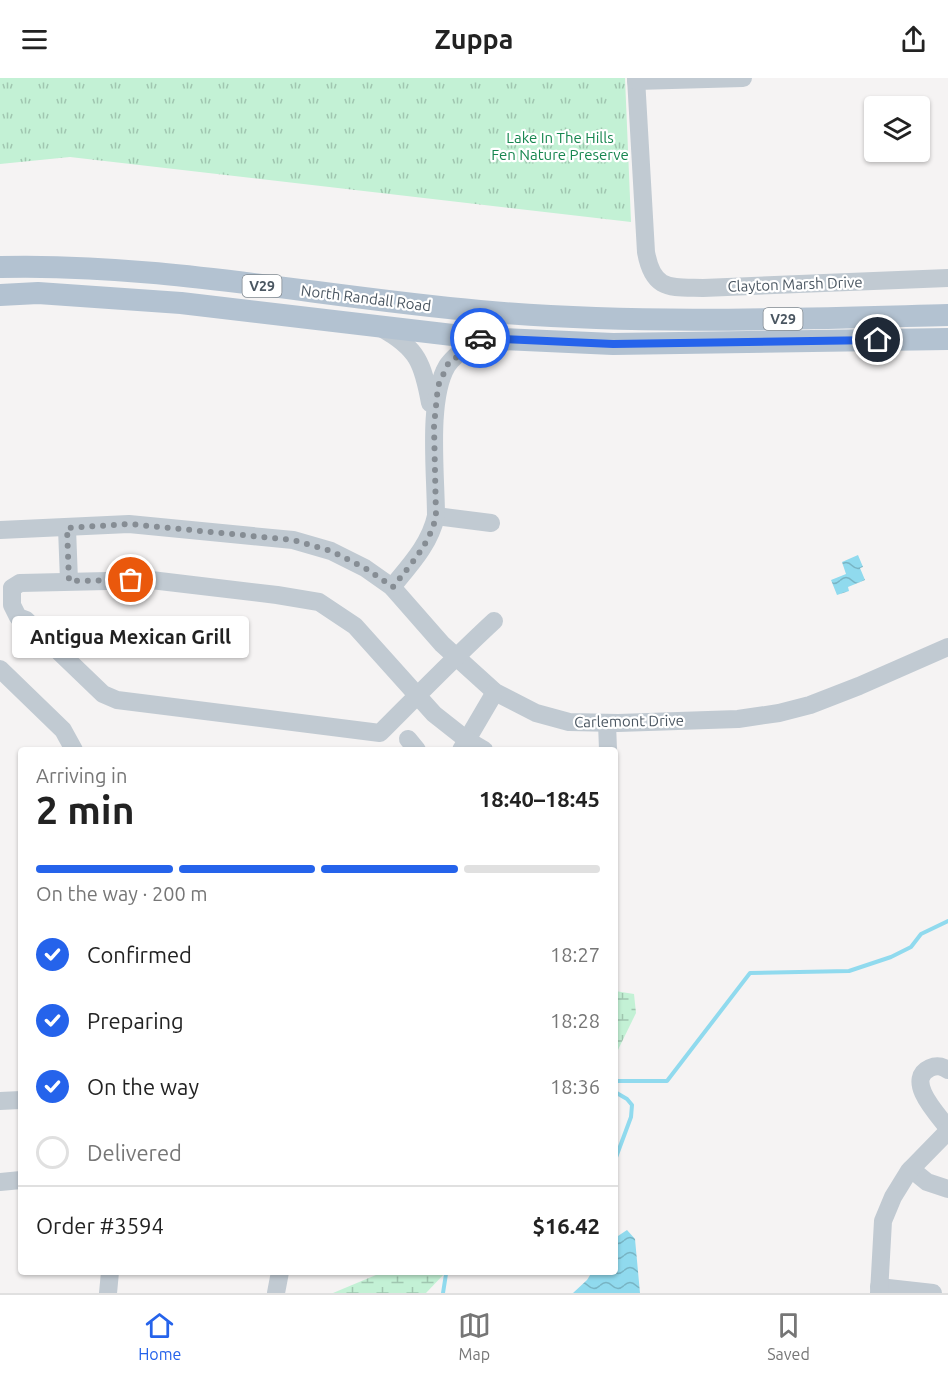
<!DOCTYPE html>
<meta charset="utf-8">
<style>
:root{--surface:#fff;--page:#f6f6f6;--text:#222;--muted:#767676;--line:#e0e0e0;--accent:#2563eb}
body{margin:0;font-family:Ubuntu,sans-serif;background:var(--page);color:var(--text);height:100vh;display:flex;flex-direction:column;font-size:22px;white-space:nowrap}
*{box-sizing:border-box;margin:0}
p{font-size:20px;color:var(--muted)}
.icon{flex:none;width:33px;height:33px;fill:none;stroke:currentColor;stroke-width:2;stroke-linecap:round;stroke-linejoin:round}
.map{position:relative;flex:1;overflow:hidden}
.sheet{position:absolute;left:18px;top:669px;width:600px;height:528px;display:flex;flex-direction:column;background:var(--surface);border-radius:6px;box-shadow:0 2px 4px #0004}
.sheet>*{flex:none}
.controls{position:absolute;left:864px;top:18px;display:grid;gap:12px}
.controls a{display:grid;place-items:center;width:66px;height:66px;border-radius:6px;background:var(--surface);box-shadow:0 2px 4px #0004;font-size:30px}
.pin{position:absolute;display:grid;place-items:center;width:51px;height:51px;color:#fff;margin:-26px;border:3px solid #fff;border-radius:50%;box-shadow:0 2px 6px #0007}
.courier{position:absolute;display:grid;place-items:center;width:60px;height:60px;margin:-30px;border:4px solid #2563eb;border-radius:50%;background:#fff;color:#222;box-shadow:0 2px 8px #0007}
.bubble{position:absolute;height:42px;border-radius:6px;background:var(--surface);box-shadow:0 2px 4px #0004;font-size:20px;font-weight:700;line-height:42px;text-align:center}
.headline em{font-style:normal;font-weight:700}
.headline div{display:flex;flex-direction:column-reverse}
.headline{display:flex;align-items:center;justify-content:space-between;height:102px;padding:0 18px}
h1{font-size:39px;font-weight:700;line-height:45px}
.bar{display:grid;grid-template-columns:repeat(4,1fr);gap:9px 6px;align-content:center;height:72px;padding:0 18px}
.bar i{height:8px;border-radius:4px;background:var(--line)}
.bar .on{background:var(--accent)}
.bar p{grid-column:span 4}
.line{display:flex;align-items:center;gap:15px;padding:0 18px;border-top:2px solid var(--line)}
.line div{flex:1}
ol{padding:0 18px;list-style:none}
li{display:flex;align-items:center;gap:18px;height:66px}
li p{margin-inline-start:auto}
li .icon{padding:6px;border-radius:50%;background:var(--accent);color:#fff;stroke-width:4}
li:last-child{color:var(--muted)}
li i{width:33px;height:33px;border:3px solid var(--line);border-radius:50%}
header{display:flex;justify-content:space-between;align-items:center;height:78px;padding:0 18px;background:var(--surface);font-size:27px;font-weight:700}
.tabs{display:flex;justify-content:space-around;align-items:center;height:84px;border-top:2px solid var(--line);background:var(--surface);font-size:16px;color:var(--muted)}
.tabs a{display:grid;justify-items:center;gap:3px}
.tabs .on{color:var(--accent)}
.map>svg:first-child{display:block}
</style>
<header><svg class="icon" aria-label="menu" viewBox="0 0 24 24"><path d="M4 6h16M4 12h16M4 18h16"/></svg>Zuppa<svg class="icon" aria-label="share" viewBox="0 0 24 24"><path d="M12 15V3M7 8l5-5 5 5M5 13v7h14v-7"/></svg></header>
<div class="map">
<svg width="948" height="1215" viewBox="0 0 948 1215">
<defs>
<pattern id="grass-tufts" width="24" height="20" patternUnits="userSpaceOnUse" patternTransform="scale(1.5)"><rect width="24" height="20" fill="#c3f1d5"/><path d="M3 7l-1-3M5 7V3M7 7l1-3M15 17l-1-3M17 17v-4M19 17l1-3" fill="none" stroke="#a0c6b0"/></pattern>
<pattern id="wetland-marsh" width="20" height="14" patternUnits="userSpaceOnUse" patternTransform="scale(1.5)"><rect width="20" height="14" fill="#c3f1d5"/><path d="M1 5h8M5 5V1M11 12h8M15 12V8" fill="none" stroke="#a0c6b0"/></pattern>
<pattern id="water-waves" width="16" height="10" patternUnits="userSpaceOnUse" patternTransform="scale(1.5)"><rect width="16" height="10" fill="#90daee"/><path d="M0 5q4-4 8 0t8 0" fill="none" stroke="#78b4c4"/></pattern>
</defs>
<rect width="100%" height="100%" fill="#f5f3f3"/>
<polygon fill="url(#grass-tufts)" points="0,0 625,0 631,144 70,79 0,86"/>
<g fill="url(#wetland-marsh)">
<polygon points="615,913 634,916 636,935 615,978"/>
<polygon points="383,1194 446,1194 426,1215 333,1215"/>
</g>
<g fill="url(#water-waves)">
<polygon points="858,477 863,489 860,490 865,502 848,509 849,513 837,517 831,502 846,496 842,484"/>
<polygon points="627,1152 635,1161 640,1215 573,1215 587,1202 592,1194 615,1194 615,1160"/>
</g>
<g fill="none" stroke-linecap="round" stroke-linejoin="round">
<g stroke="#90daee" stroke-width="4">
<polyline points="615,1082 631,1039 632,1027 627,1021 615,1014 616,1003 667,1003 750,895 849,893 891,879 911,869 921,856 948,843"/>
<polyline points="443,1215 446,1196 449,1194"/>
</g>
<g stroke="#c1cad2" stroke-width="18">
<path d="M636,0L646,174C653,213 670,209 703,210L948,200"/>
<polyline points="636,3 743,0"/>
<path d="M381,250C418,270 423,286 430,325"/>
<polyline points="436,438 491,445"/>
<polyline points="67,450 69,503"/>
<polyline points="0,452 129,446 293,462 331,473 365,490 392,509 442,566 495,614 536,635 569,644 618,645 738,641 779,635 810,627 859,608 948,569"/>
<path d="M392,509C410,487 430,466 436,438C436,397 427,322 447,288C454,277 468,268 478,260"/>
<polyline points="0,591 63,652 74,672"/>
<polyline points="607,645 608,672"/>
<polyline points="408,661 417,672"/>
<polyline points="461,672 495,614"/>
<path d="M484,672L467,662L434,636L355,548L319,524L277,517L151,502L20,505L12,510V527L18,539L26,542L103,616L117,622L380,655C418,617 455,579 494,543"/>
<path d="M948,992C942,988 937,987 930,990C904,1002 938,1037 948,1050"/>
<polyline points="0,1023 21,1022"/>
<polyline points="911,1091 927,1104 948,1111"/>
<polyline points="0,1104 21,1102"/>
<polyline points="879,1209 933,1215"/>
<polyline points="108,1215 110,1194"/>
<polyline points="276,1215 280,1194"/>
<polyline points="879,1215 883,1143 893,1119 909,1093 948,1053"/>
</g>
<g stroke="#b3c2d1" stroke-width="22">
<path d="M0,189C161,185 320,219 480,233C636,247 792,241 948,237"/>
<polyline points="0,217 38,215 181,225 478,260 613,266 948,261"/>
</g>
</g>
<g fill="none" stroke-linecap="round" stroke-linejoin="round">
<path stroke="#868d94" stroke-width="6" stroke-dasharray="0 10.8" d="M131,502L69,503L67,450L129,446L293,462L331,473L365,490L393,509C410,487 430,466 436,438L434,348L438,308L448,286L480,260"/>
<polyline stroke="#2563eb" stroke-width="8" points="480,260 613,266 878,262"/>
</g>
<g text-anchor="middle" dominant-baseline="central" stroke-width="4.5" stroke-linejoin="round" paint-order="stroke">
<g fill="#fff" stroke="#808990" stroke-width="1.5">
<rect x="242.5" y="197" width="39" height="22" rx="4.5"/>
<rect x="763.5" y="230" width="39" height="22" rx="4.5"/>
</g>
<g font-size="14" font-weight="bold" fill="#4a5661">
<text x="262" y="208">V29</text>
<text x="783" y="241">V29</text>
</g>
<g font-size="15" fill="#17864f" stroke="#fff">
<text x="560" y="59">Lake In The Hills<tspan x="560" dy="17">Fen Nature Preserve</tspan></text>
</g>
<g font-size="15" fill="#4a5661" stroke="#fff">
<text transform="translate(795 206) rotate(-2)">Clayton Marsh Drive</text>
<text transform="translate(366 220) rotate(7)">North Randall Road</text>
<text transform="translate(629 643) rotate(-1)">Carlemont Drive</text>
</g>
</g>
</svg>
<div class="controls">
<a><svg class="icon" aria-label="layers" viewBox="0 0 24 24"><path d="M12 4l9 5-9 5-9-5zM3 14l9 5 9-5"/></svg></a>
</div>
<div class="pin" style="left:131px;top:502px;background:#ea580c"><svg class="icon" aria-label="bag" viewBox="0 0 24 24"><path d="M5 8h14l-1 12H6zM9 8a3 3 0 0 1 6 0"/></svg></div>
<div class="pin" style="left:878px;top:262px;background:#1f2937"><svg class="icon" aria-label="home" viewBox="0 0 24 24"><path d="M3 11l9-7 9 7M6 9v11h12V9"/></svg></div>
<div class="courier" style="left:480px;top:260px"><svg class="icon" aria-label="car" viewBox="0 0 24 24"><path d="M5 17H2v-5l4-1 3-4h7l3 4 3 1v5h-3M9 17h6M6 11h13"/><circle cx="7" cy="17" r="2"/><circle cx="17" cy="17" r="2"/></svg></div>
<div class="bubble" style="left:12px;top:538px;width:237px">Antigua Mexican Grill</div>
<section class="sheet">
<div class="headline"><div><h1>2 min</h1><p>Arriving in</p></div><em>18:40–18:45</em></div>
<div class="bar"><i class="on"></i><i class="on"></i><i class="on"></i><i></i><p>On the way · 200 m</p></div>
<ol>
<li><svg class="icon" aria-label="check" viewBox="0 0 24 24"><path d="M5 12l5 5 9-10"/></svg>Confirmed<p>18:27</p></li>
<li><svg class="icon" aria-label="check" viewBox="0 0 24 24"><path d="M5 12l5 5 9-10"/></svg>Preparing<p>18:28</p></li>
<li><svg class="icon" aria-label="check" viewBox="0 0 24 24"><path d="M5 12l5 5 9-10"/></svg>On the way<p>18:36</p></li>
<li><i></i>Delivered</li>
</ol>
<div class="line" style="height:78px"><div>Order #3594</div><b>$16.42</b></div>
</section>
</div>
<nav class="tabs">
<a class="on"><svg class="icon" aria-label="home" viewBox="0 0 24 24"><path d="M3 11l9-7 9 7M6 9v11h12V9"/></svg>Home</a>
<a><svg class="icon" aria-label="map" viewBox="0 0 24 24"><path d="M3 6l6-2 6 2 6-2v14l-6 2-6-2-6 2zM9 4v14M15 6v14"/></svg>Map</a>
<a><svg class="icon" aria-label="saved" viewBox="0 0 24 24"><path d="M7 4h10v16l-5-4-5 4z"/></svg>Saved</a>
</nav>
